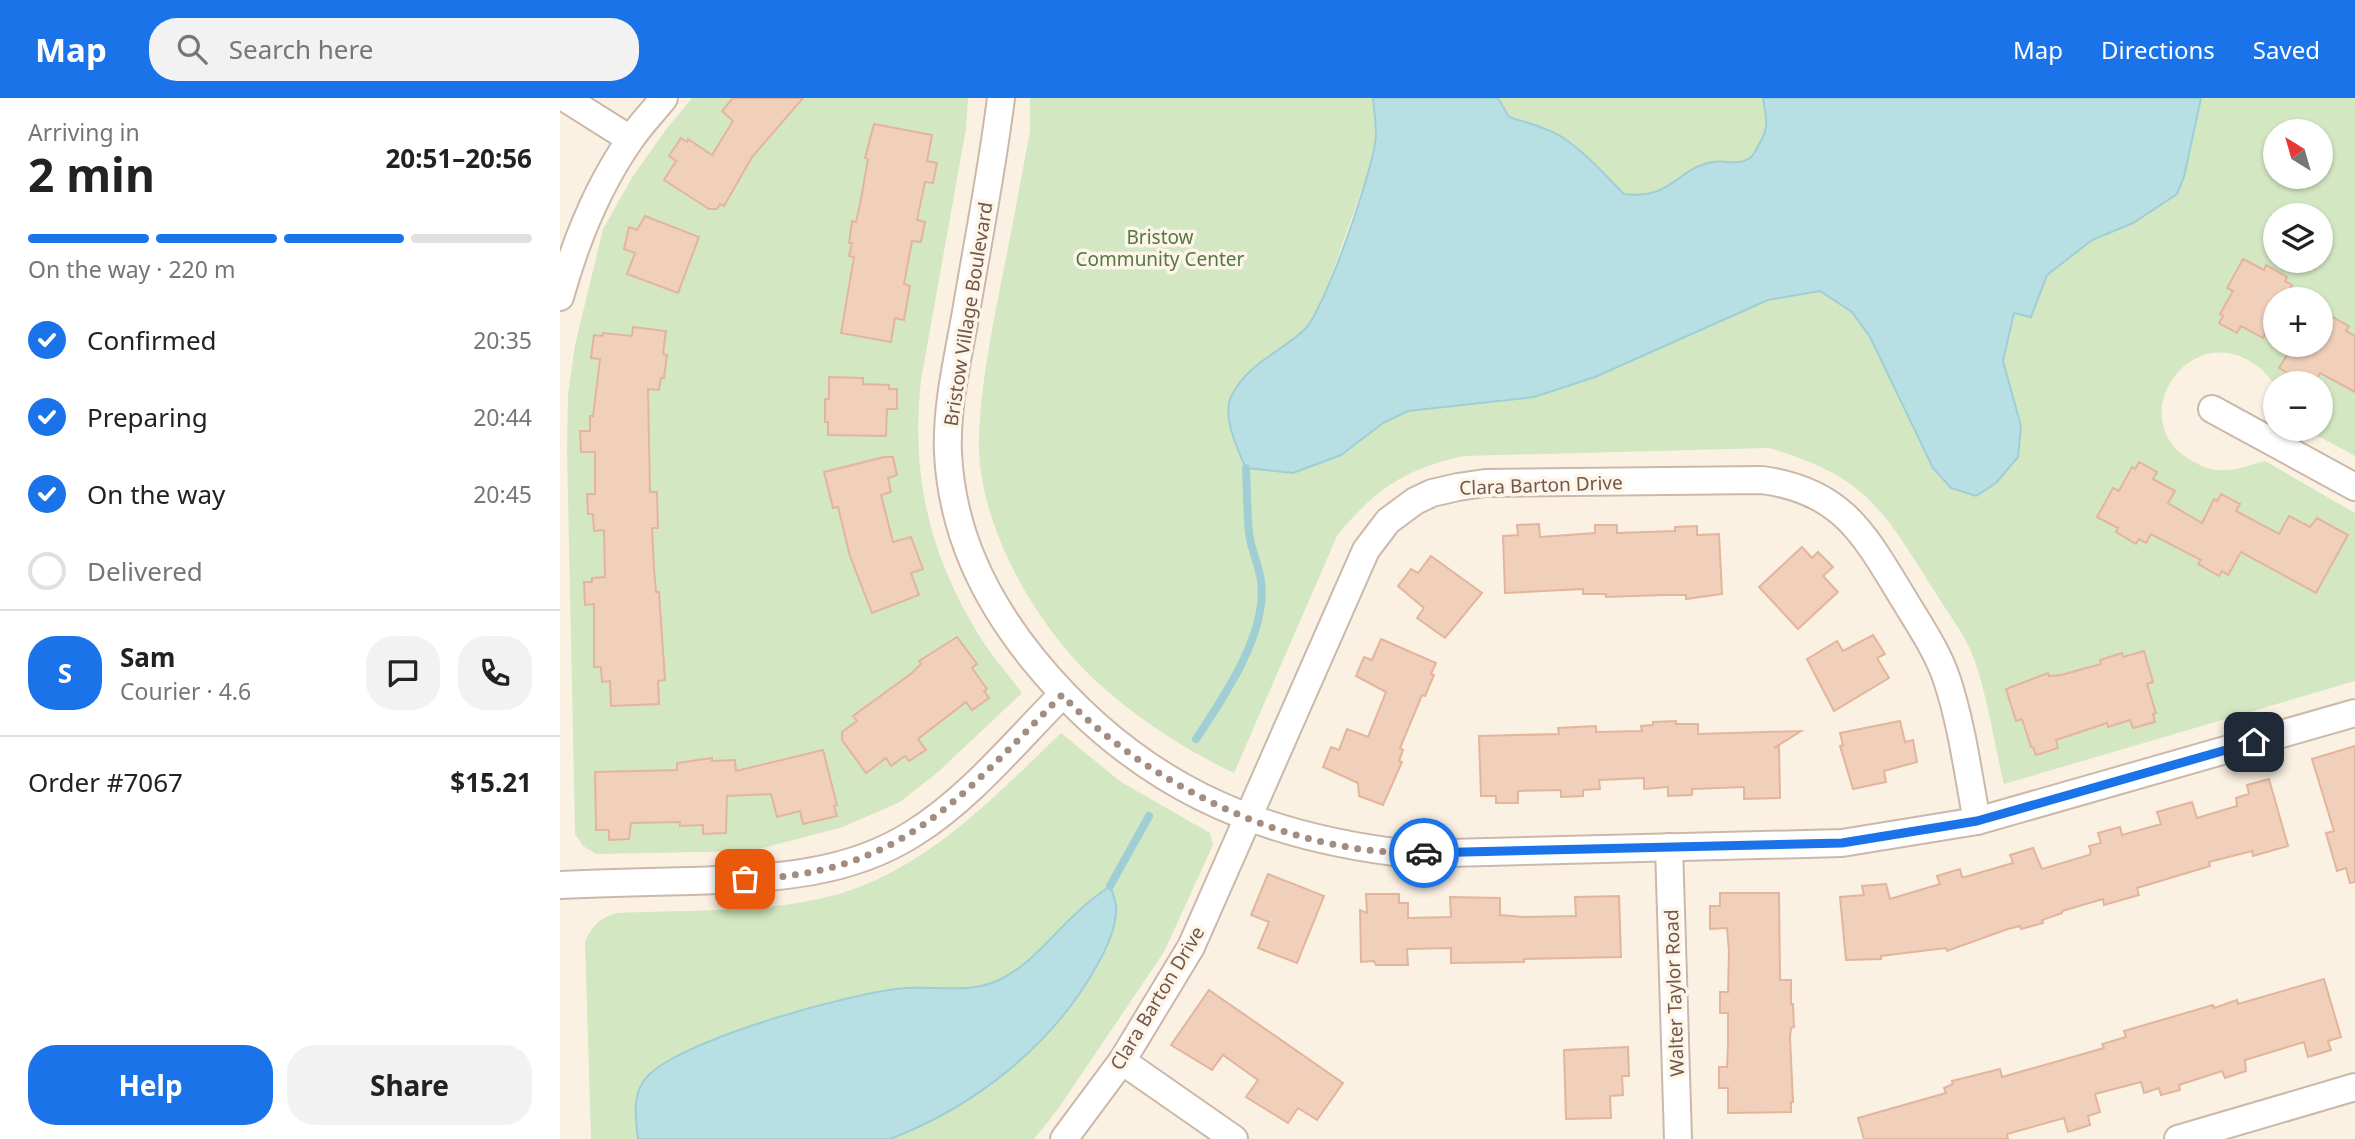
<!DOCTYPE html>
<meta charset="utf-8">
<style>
:root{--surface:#fff;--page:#f2f2f2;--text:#222;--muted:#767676;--line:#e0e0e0;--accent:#1a73e8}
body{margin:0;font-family:"Noto Sans",sans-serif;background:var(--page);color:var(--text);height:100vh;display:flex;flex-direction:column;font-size:26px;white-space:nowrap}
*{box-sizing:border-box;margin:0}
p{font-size:23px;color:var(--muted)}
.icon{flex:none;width:38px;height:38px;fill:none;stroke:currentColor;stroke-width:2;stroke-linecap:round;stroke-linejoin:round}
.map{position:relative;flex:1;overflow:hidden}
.panel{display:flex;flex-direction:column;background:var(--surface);width:560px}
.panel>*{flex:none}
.needle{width:46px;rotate:323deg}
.tools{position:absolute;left:1703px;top:21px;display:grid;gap:14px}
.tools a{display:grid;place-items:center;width:70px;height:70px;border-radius:50%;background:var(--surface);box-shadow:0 2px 5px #0004;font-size:35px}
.pin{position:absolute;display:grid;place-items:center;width:60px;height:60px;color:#fff;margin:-30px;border-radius:14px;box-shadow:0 4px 10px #0006}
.courier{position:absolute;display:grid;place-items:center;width:70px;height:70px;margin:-35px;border:5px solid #1a73e8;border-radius:50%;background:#fff;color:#222;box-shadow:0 2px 9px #0007}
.headline em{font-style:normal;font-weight:700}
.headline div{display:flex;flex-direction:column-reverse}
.headline{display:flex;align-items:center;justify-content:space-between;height:119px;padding:0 28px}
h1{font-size:46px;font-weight:700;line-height:52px}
.bar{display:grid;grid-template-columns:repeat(4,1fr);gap:10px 7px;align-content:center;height:84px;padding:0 28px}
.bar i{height:9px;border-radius:5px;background:var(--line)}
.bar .on{background:var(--accent)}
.bar p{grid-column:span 4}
.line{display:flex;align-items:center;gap:18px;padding:0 28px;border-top:2px solid var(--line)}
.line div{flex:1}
.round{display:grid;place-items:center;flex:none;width:74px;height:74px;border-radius:28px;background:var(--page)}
ol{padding:0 28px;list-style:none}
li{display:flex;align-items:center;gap:21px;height:77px}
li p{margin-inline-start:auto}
li .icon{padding:7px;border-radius:50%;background:var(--accent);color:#fff;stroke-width:4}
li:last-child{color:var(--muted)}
li i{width:38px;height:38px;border:4px solid var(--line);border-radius:50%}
.primary-button{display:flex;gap:14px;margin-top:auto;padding:14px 28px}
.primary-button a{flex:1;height:80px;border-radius:28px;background:var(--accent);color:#fff;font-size:28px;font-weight:700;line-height:80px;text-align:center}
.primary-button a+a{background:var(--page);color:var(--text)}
header{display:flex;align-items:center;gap:42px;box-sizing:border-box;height:98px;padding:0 35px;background:var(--accent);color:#fff}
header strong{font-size:33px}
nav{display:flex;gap:38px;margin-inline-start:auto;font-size:24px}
.search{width:490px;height:63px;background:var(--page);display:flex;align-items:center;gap:18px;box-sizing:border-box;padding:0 24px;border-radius:28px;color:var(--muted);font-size:26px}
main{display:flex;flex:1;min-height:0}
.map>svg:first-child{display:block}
</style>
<header>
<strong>Map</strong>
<div class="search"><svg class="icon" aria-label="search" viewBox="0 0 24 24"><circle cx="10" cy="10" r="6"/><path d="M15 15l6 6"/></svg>Search here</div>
<nav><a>Map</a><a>Directions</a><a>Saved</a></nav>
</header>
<main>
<section class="panel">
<div class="headline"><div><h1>2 min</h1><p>Arriving in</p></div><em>20:51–20:56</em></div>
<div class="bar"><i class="on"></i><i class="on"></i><i class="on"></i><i></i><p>On the way · 220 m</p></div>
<ol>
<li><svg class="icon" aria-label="check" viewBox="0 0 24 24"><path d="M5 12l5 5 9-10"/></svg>Confirmed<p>20:35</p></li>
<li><svg class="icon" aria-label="check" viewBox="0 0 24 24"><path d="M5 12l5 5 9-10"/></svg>Preparing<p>20:44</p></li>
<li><svg class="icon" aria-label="check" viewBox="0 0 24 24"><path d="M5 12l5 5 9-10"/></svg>On the way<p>20:45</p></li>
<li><i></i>Delivered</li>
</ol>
<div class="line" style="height:126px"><b class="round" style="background:var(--accent);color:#fff">S</b><div><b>Sam</b><p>Courier · 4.6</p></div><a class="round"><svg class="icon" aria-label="chat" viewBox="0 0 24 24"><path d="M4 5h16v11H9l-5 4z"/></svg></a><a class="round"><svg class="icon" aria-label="phone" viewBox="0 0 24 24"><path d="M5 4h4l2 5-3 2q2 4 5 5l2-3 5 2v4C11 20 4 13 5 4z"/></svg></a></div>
<div class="line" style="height:91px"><div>Order #7067</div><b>$15.21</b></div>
<div class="primary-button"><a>Help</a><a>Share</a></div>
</section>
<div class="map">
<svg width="1795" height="1041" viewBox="0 0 1795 1041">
<rect width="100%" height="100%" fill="#fbf1e3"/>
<g fill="#d3e8c2" fill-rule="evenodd">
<path d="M132,0H408L406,31L361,282C351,379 369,456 420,539C432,558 448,576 462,595L378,674L340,704L283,729L191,753L36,756L23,748L15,736L7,354L8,296L15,247L43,131L73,78L107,30Z"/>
<path d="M470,0H813L816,39L808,75L762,203L746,230L721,250L671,332L686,370L733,375L781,357L823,325L848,313L974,299L1035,279L1208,202L1260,193L1292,214L1310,239L1373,370L1461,328L1443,263L1454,214L1471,219L1487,177L1532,142L1573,125L1617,96L1624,79L1641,0H1795V358L1745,331H1760V285H1715V289C1708,274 1694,264 1679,258C1621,237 1572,318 1623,357C1634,364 1644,371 1657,372C1674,374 1689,367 1705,363L1795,415V583L1444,686C1434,645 1428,600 1414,561C1406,537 1386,513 1373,491C1322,410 1305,378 1209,350L904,358C845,371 815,391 777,438L674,675C625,652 578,621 537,584C475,527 415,423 419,337C421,289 430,242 439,195C450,141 460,87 470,33ZM1715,33H1760V79H1715ZM1715,117H1760V163H1715ZM1715,201H1760V247H1715Z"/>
<path d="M939,0H1203C1205,20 1210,29 1199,46C1197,50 1194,57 1190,60C1178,68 1165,62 1153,64C1116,70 1113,101 1064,97L1034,65L981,29L949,19Z"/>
<path d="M501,635L561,684L650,735L653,747L604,854L498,1011L474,1041H31L25,844C32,828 39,820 57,815C125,812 197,815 263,800C360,778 432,701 501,635Z"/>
</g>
<g fill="#b8dfe4" stroke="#9fcfd5" stroke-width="2">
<path d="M813,0H938L949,19C967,25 986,29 1002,39C1025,54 1045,77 1064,96C1113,102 1116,70 1153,64C1165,62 1178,68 1190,60C1194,57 1197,50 1199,46C1210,29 1206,20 1203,0H1641L1624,79L1617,96L1573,125L1532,142L1487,177L1471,219L1454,215L1443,263L1461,328L1458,359L1436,385L1416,398L1391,390L1373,370L1310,239L1292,214L1260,193L1208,202L1035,279L974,299L848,313L823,325L781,357L733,375L686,370C678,353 662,318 671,299C688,264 719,256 745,231C765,211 815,68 816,37C816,25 814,12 813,0Z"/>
<path d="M550,788C552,794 556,802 556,809C557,829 546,852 536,869C492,948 414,1009 330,1041H78C76,1022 72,1001 83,984C107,944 298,893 346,890C377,888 412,896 441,881C472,866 495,833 521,811C530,802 540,795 550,788Z"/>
</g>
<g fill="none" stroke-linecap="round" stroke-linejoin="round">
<g stroke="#9fcfd5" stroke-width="8">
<path d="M636,641C664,599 708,535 701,483C699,467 691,452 689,435C687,414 687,392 686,370"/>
<polyline points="550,788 589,718"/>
</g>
</g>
<g fill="#f0cfbb" stroke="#e2b59c" stroke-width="2">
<polygon points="173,0 243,0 192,59 164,108 160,106 157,111 149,111 104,82 116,63 109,58 121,40 127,44 128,41 152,57 173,23 162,13"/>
<polygon points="314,26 372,37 367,63 377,65 373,85 365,84 357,122 365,124 361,144 352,143 344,186 350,188 344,222 335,220 331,244 281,235 294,159 289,158 292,145 289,145 292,123 296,124 301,101 308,61 305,60"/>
<polygon points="85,118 139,139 118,195 67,176 75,155 64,151 69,129 77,132"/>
<polygon points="1683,161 1704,172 1706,167 1727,179 1725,183 1732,187 1724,201 1715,201 1715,217 1703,240 1681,228 1677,235 1659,225 1663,218 1660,216 1673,193 1667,190"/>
<polygon points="1760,212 1789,228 1786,233 1795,238 1795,294 1760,275 1756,282 1741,274 1738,281 1719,270 1733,247 1760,247"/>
<polygon points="73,229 106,233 103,256 107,257 104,280 101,280 99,292 88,291 90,394 97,394 98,430 92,430 94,471 96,494 99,494 105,582 98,583 99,606 51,608 50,583 42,584 41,569 34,569 34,506 25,507 24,484 32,484 32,480 45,479 44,432 34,433 33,416 28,416 27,396 35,396 35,354 21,354 20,333 30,333 30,318 33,318 40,261 31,260 34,237 42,238 43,235 72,238"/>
<polygon points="269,279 303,280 303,286 329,287 329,291 337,291 337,311 327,311 326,338 268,337 268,324 265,324 265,301 269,301"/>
<polygon points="324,359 333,359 337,377 328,380 331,394 321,397 333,444 351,439 363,471 351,475 359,497 312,515 290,458 278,409 273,410 264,374"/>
<polygon points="1579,364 1597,374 1593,381 1615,393 1608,405 1642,425 1654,401 1657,403 1661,396 1680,406 1676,413 1719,436 1729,418 1750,429 1757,420 1788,437 1756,495 1681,454 1668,477 1662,473 1659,478 1638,466 1641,462 1591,436 1586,445 1579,441 1576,446 1556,434 1558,430 1537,419 1553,390 1559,393 1572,369 1575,371"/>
<polygon points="979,426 980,439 1035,435 1035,427 1057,427 1057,435 1115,433 1115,429 1137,428 1137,437 1159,436 1162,496 1126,501 1126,497 1103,497 1046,499 1046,496 1023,496 1023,491 945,495 943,438 958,437 957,427"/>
<polygon points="1242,449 1252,460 1258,454 1273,469 1263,478 1278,494 1238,531 1199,489"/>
<polygon points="871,458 922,495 885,540 857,520 864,510 838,488 851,471 858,475"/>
<polygon points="1313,537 1325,556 1317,560 1329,580 1274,613 1247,561 1277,543 1283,553"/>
<polygon points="397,539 417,566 412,570 427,591 424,593 429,600 412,612 406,604 358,641 366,652 349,663 345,658 331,668 326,660 306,675 282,642 282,634 297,623 293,618 352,575 361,566 359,563"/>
<polygon points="821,541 876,565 871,576 874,577 865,598 862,597 840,650 843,652 839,663 842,664 823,707 799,698 798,685 763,669 771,649 779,652 787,631 808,639 826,594 796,578 804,559 812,562"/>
<polygon points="1584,553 1593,584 1587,586 1596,615 1593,616 1595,624 1573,630 1570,622 1548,629 1547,625 1496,642 1498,650 1476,657 1473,649 1471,649 1462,621 1456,623 1446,591 1488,575 1489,578 1501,577 1541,566 1540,562 1562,555 1563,559"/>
<polygon points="1116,623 1116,626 1138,626 1138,636 1241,633 1214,650 1219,648 1220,700 1184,701 1184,689 1132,691 1132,697 1108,698 1108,689 1084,691 1084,680 1039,682 1040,691 1023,692 1023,698 1001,699 1001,692 958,693 958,705 936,705 936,698 921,698 919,638 999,636 998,630 1036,628 1036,634 1082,633 1081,628 1093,627 1093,624"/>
<polygon points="1340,623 1345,644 1353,642 1357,664 1324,673 1326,684 1293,691 1280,648 1283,647 1280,635"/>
<polygon points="1795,648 1795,784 1790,785 1786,770 1777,773 1766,735 1774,733 1752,661"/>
<polygon points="263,652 277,707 274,708 277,718 243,726 240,713 217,719 211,696 167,698 166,735 143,736 143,727 120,728 120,724 71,725 69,741 49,742 49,732 36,732 35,674 117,672 117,665 152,660 152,663 175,662 176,673"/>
<polygon points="1709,681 1728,748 1693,758 1692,753 1649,764 1650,768 1577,790 1579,797 1544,807 1543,801 1502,813 1502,815 1482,822 1483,825 1461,831 1460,828 1448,831 1387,853 1386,850 1321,858 1321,861 1286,862 1280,799 1304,797 1302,788 1326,786 1330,801 1380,786 1377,778 1400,771 1402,779 1405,779 1453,765 1450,757 1473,750 1482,771 1529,757 1531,754 1529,748 1541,745 1538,735 1560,729 1562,737 1601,726 1597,714 1632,704 1637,720 1677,708 1676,700 1689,696 1687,687"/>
<polygon points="708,776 764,798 737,865 698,850 709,824 691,817"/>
<polygon points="1160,795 1219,795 1220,882 1231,882 1231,906 1233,906 1234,929 1231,930 1230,939 1233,1004 1231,1004 1231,1014 1168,1015 1168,990 1159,990 1159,969 1167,969 1168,947 1168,915 1160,915 1160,894 1168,894 1169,853 1167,830 1150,831 1150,808 1160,808"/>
<polygon points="806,796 839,796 839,805 848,805 848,820 891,819 890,799 940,800 940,817 964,819 1016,818 1015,799 1059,798 1061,859 964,861 964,864 891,865 891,850 847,851 848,867 816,867 814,863 801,864 800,812 807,815"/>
<polygon points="1764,881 1781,939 1768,943 1771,952 1748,959 1744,944 1685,962 1686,973 1665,980 1662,973 1619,987 1620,992 1601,997 1599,990 1584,995 1581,984 1535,996 1540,1014 1528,1018 1530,1027 1508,1034 1504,1020 1447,1036 1448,1041 1304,1041 1298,1020 1386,995 1384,990 1393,986 1392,983 1440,971 1442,979 1544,950 1542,946 1566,939 1564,933 1653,907 1654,910 1677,902 1678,906"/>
<polygon points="649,892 783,985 757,1022 738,1010 728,1025 686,999 698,982 663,957 652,972 611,947"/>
<polygon points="1068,949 1069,978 1062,978 1063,997 1050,998 1051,1020 1006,1021 1004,952"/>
</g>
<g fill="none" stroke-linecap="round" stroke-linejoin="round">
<g stroke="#ccb8aa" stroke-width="30">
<g id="street">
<polyline points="5,0 70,41"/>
<path d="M441,0C432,72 418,143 406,214C398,260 386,308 388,355C392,434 424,500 473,561C574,685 694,739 851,756L1282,745L1417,723L1795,615"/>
<path d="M0,199C15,145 38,88 70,42C80,27 93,14 104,0"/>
<polyline points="1652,311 1795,389"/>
<polyline points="1109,749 1118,1041"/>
<path d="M0,787C44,785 89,784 133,783C211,780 287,778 354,735C410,700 456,643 502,597"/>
<polyline points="562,963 674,1041"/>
<path d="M504,1041L562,963L631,849L806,452L828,423L855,403L872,395L898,389L925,385L1202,382C1284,393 1305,438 1345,503C1360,528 1378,554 1387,582C1402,627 1408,676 1417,723"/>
<polyline points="1618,1041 1795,989"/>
</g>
</g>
<use href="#street" stroke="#fff" stroke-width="26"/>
</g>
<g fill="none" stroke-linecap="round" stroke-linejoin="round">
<path stroke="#a28d80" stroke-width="7" stroke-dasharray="0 12.6" d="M185,781C342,777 400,700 502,597C590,689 734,758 864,755"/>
<polyline stroke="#1a73e8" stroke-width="9" points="864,755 1282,745 1417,723 1694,644"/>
</g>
<g text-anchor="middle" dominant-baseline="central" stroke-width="7" stroke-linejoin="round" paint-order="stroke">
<g font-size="19" fill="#547842" stroke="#fef5e9">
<text x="600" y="139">Bristow<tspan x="600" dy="22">Community Center</tspan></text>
</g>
<g font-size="19" fill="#72574a" stroke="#fef5e9">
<text transform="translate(408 216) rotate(-81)">Bristow Village Boulevard</text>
<text transform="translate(981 387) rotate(-2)">Clara Barton Drive</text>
<text transform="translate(1114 895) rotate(-92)">Walter Taylor Road</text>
<text transform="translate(597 900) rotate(-59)">Clara Barton Drive</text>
</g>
</g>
</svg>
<div class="tools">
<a><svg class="needle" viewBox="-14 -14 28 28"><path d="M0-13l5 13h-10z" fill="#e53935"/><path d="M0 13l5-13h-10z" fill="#767676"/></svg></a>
<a><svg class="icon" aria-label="layers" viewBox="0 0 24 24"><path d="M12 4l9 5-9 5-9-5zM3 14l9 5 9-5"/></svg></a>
<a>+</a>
<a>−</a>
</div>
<div class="pin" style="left:185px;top:781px;background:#ea580c"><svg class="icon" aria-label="bag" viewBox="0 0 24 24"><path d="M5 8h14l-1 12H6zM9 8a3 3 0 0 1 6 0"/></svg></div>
<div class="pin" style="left:1694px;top:644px;background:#1f2937"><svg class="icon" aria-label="home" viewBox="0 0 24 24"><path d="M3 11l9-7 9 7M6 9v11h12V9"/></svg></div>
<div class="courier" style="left:864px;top:755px"><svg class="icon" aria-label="car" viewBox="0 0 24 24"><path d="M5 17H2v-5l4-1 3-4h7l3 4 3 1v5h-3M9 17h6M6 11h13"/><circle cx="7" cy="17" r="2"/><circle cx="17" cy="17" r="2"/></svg></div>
</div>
</main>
